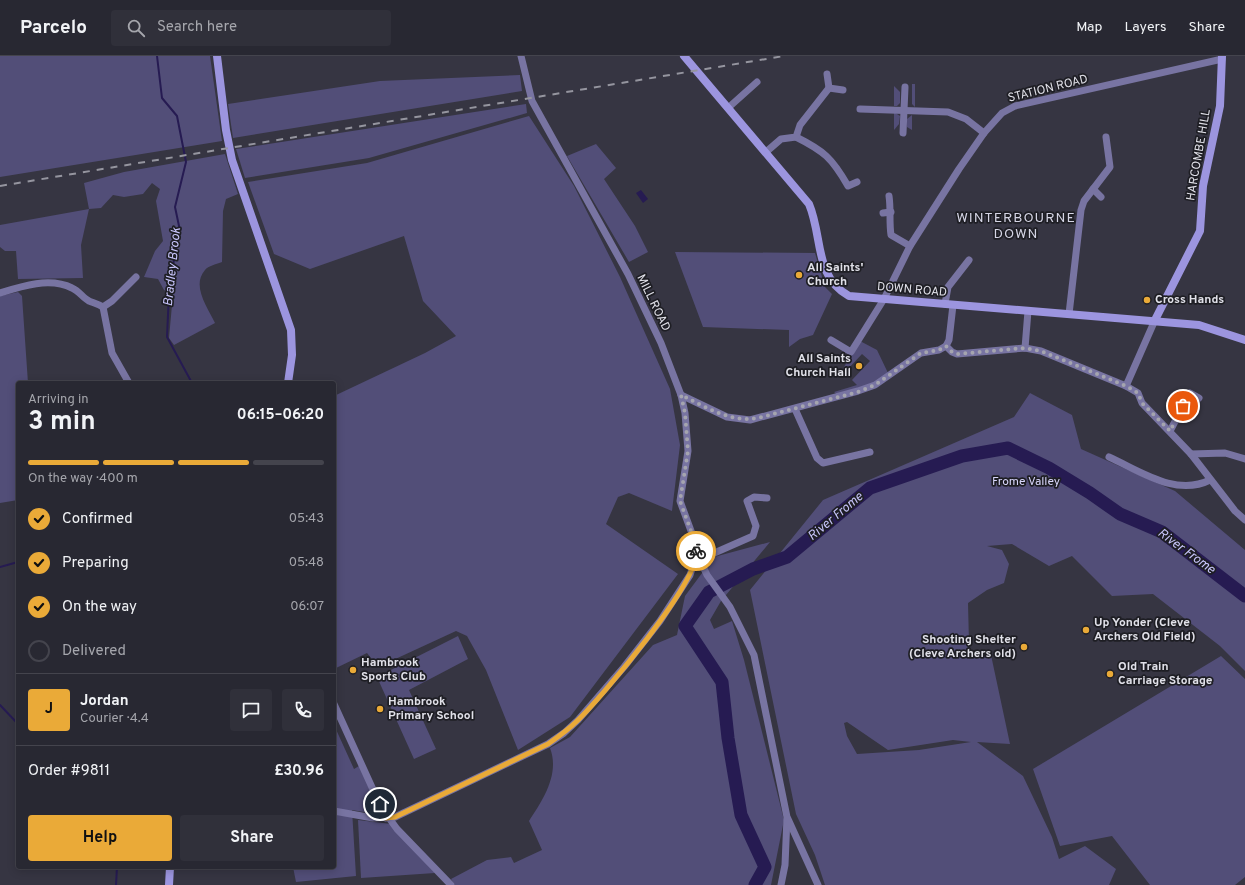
<!DOCTYPE html>
<meta charset="utf-8">
<style>
:root{--surface:#282832;--page:#30303a;--text:#f1f3f6;--muted:#a5a6ac;--line:#44444d;--accent:#eaaa38}
body{margin:0;font-family:Overpass,sans-serif;background:var(--page);color:var(--text);height:100vh;display:flex;flex-direction:column;font-size:15px;white-space:nowrap}
*{box-sizing:border-box;margin:0}
p{font-size:13px;color:var(--muted)}
.icon{flex:none;width:22px;height:22px;fill:none;stroke:currentColor;stroke-width:2;stroke-linecap:round;stroke-linejoin:round}
.map{position:relative;flex:1;overflow:hidden}
.drawer{position:absolute;left:16px;top:325px;width:320px;height:488px;display:flex;flex-direction:column;background:var(--surface);border-radius:4px;box-shadow:0 2px 10px #0003,0 0 0 1px var(--line)}
.drawer>*{flex:none}
.pin{position:absolute;display:grid;place-items:center;width:34px;height:34px;color:#fff;margin:-17px;border:2px solid #fff;border-radius:50%;box-shadow:0 1px 4px #0007}
.courier{position:absolute;display:grid;place-items:center;width:40px;height:40px;margin:-20px;border:3px solid #eaaa38;border-radius:50%;background:#fff;color:#222;box-shadow:0 1px 5px #0007}
.head em{font-style:normal;font-weight:700}
.head div{display:flex;flex-direction:column-reverse}
.head{display:flex;align-items:center;justify-content:space-between;height:68px;padding:0 12px}
h1{font-size:26px;font-weight:700;line-height:30px}
.bar{display:grid;grid-template-columns:repeat(4,1fr);gap:6px 4px;align-content:center;height:48px;padding:0 12px}
.bar i{height:5px;border-radius:3px;background:var(--line)}
.bar .on{background:var(--accent)}
.bar p{grid-column:span 4}
.line{display:flex;align-items:center;gap:10px;padding:0 12px;border-top:1px solid var(--line)}
.line div{flex:1}
.round{display:grid;place-items:center;flex:none;width:42px;height:42px;border-radius:4px;background:var(--page)}
ol{padding:0 12px;list-style:none}
li{display:flex;align-items:center;gap:12px;height:44px}
li p{margin-inline-start:auto}
li .icon{padding:4px;border-radius:50%;background:var(--accent);color:#111;stroke-width:4}
li:last-child{color:var(--muted)}
li i{width:22px;height:22px;border:2px solid var(--line);border-radius:50%}
.action{display:flex;gap:8px;margin-top:auto;padding:8px 12px}
.action a{flex:1;height:46px;border-radius:4px;background:var(--accent);color:#111;font-size:16px;font-weight:700;line-height:46px;text-align:center}
.action a+a{background:var(--page);color:var(--text)}
header{display:flex;align-items:center;gap:24px;box-sizing:border-box;height:56px;padding:0 20px;background:var(--surface);border-bottom:1px solid var(--line)}
header strong{font-size:19px}
nav{display:flex;gap:22px;margin-inline-start:auto;font-size:14px}
.search{width:280px;height:36px;background:var(--page);display:flex;align-items:center;gap:10px;box-sizing:border-box;padding:0 14px;border-radius:4px;color:var(--muted);font-size:15px}
.map>svg:first-child{display:block}
</style>
<header>
<strong>Parcelo</strong>
<div class="search"><svg class="icon" aria-label="search" viewBox="0 0 24 24"><circle cx="10" cy="10" r="6"/><path d="M15 15l6 6"/></svg>Search here</div>
<nav><a>Map</a><a>Layers</a><a>Share</a></nav>
</header>
<div class="map">
<svg width="1245" height="829" viewBox="0 0 1245 829">
<rect width="100%" height="100%" fill="#363542"/>
<g fill="#524e78" fill-rule="evenodd">
<polygon points="0,0 210,0 222,85 0,121"/>
<polygon points="520,19 522,35 233,82 228,48 380,25"/>
<polygon points="912,28 915,28 915,51 912,48"/>
<polygon points="894,30 900,36 900,47 897,50 894,50"/>
<polygon points="526,48 527,57 369,102 245,122 236,93"/>
<polygon points="894,56 900,60 899,68 894,74"/>
<polygon points="912,59 912,74 907,71 907,63"/>
<polygon points="529,60 574,130 620,221 670,333 680,389 672,455 629,437 618,441 606,468 678,518 570,661 518,694 486,614 467,580 456,575 378,611 367,597 334,613 334,340 425,297 456,280 423,245 404,180 310,213 274,198 248,126 367,107"/>
<polygon points="596,88 616,112 604,123 635,170 648,196 629,206 567,100"/>
<path d="M225,98L238,138L226,143L223,155L222,206C217,208 208,210 205,214C191,230 208,252 215,267L174,289L169,282L173,238L164,234L158,223L144,221L155,195L163,185L156,145L160,133L152,127L143,138L124,141L113,139L101,152L89,153L81,189L83,222L18,223L16,195H5L0,191V169L89,153L84,127L124,116Z"/>
<polygon points="675,196 815,197 825,231 832,238 813,279 800,283 789,291 789,274 703,271"/>
<polygon points="18,236 22,240 28,327 18,327 18,444 0,447 0,240"/>
<polygon points="860,285 877,294 888,317 872,329 838,339 834,336 857,329 852,324 870,305 862,298 847,314 849,315 846,318 842,314"/>
<path d="M1030,337L1072,359L1081,393L1175,435L1245,494V615L1220,590L1153,538L1112,540L1072,500L1049,510L1012,488L987,490L1002,494L1009,508L1004,527L987,534L968,547L969,587L972,598L979,600L991,599L1010,688L977,686L1023,720L1052,781L1059,803L1085,790L1116,813L1109,829H825L815,799L796,758L750,534L823,444L1014,361ZM847,666L888,694L953,684L971,686L919,694L857,698L847,680L844,667Z"/>
<path d="M770,486L721,545L710,564L714,573L732,565L744,604L784,764L771,829H455L451,823L487,804L511,801L514,807L542,794L529,765C543,744 560,718 550,692L570,681L653,589L677,579L685,540L714,501Z"/>
<polygon points="458,580 468,603 409,634 436,693 414,703 377,621"/>
<polygon points="1221,600 1245,623 1245,821 1235,829 1150,829 1112,780 1060,790 1033,713"/>
<polygon points="334,669 354,713 359,710 378,747 378,754 375,758 352,754 356,820 296,826 293,811 334,811"/>
<polygon points="358,764 391,768 435,817 361,822"/>
</g>
<polygon fill="#261b52" points="641,134 648,143 643,147 636,137"/>
<g fill="none" stroke-linecap="round" stroke-linejoin="round">
<g stroke="#261b52" stroke-width="2">
<polyline points="157,0 162,42 177,60 186,106 175,151 179,170 169,237 167,281 192,327"/>
<polyline points="0,511 18,506"/>
<polyline points="0,649 18,668"/>
<polyline points="116,829 117,811"/>
</g>
<polyline stroke="#261b52" stroke-width="13" points="755,829 765,811 741,759 728,682 722,626 685,570 709,536 753,513 787,501 870,432 962,400 1008,392 1049,412 1090,437 1120,458 1162,476 1245,540"/>
<g stroke="#7874a2" stroke-width="7">
<polyline points="521,0 532,45 628,218 661,287 681,339 685,357 688,395 680,445 694,483 697,498 707,519 730,551 754,599 787,761 785,809 781,829"/>
<polyline points="827,18 829,32 843,34"/>
<polyline points="728,52 757,26"/>
<polyline points="860,53 948,56 966,63 984,77"/>
<polyline points="903,77 905,31"/>
<path d="M796,81C824,95 832,102 848,130L857,126"/>
<polyline points="766,96 781,83 796,81 800,69 829,32"/>
<polyline points="1093,133 1101,141"/>
<path d="M889,140C891,153 889,166 891,179L910,190"/>
<polyline points="883,157 891,156"/>
<path d="M0,237C22,230 50,221 72,232C79,235 83,242 89,245C94,247 98,248 103,251L112,245L136,221"/>
<polyline points="945,248 948,231 969,204"/>
<polyline points="103,251 112,297 129,327"/>
<polyline points="1069,258 1081,154 1084,145 1110,111 1106,81"/>
<polyline points="831,284 851,296 884,243 910,190 959,113 984,77 1002,57 1015,50 1222,3"/>
<polyline points="946,290 952,296 957,298 1025,292 1041,295 1126,330 1138,337 1142,347 1191,398 1235,455 1245,464"/>
<polyline points="1025,292 1028,255"/>
<polyline points="1126,330 1155,264"/>
<polyline points="681,339 727,361 750,364 858,335 875,329 921,297 939,294 946,290 949,284 953,249"/>
<polyline points="795,353 817,402 823,407 870,396"/>
<polyline points="1170,375 1190,337 1199,342"/>
<polyline points="1191,398 1225,397 1245,403"/>
<path d="M1109,401C1140,415 1176,441 1210,424"/>
<polyline points="334,648 386,762"/>
<polyline points="334,755 373,762 395,761 548,688 564,677 578,664 624,611 660,565 690,519 697,498 712,498 753,480 756,470 747,445 754,441 767,442"/>
<polyline points="389,762 397,773 451,829"/>
<polyline points="788,763 818,829"/>
</g>
<g stroke="#9c95df" stroke-width="8">
<polyline points="217,0 226,74 232,104 291,274 292,299 288,327"/>
<path d="M684,0L809,148C823,181 814,221 849,240L1199,269L1245,284"/>
<polyline points="1155,264 1200,175 1203,130 1220,50 1222,0"/>
<polyline points="169,829 170,811"/>
</g>
<polyline stroke="#95959f" stroke-width="2" stroke-dasharray="7 7" stroke-linecap="butt" points="0,130 784,0"/>
</g>
<g fill="none" stroke-linecap="round" stroke-linejoin="round">
<path stroke="#a5a5af" stroke-width="4" stroke-dasharray="0 7.2" d="M696,495L694,483L680,445L688,395L685,357L681,339C706,351 730,367 758,362L858,336L875,329L921,297L939,294L946,290L952,296L957,298L1025,292L1041,295L1126,330L1138,337L1142,347L1170,375L1183,350"/>
<path stroke="#eaaa38" stroke-width="5" d="M380,748L386,762L395,761L548,688C558,681 568,674 577,665C601,642 701,524 696,495"/>
</g>
<g fill="#eaaa38" stroke="#1e1e24" stroke-width="1.5">
<circle cx="799" cy="219" r="4"/>
<circle cx="1147" cy="244" r="4"/>
<circle cx="859" cy="310" r="4"/>
<circle cx="1086" cy="574" r="4"/>
<circle cx="1024" cy="591" r="4"/>
<circle cx="353" cy="614" r="4"/>
<circle cx="1110" cy="618" r="4"/>
<circle cx="380" cy="653" r="4"/>
</g>
<g text-anchor="middle" dominant-baseline="central" stroke-width="3.5" stroke-linejoin="round" paint-order="stroke">
<g font-size="12" fill="#e1e1e9" stroke="#1e1e24">
<text transform="translate(1048 33) rotate(-14)">STATION ROAD</text>
<text transform="translate(1199 99) rotate(-80)">HARCOMBE HILL</text>
<text transform="translate(912 234) rotate(5)">DOWN ROAD</text>
<text transform="translate(653 247) rotate(64)">MILL ROAD</text>
</g>
<g font-size="12" font-weight="bold" fill="#e1e1e9" stroke="#1e1e24" text-anchor="start">
<text x="807" y="212">All Saints'<tspan x="807" dy="14">Church</tspan></text>
<text x="1155" y="244">Cross Hands</text>
<text x="851" y="303" text-anchor="end">All Saints<tspan x="851" dy="14">Church Hall</tspan></text>
<text x="1094" y="567">Up Yonder (Cleve<tspan x="1094" dy="14">Archers Old Field)</tspan></text>
<text x="1016" y="584" text-anchor="end">Shooting Shelter<tspan x="1016" dy="14">(Cleve Archers old)</tspan></text>
<text x="361" y="607">Hambrook<tspan x="361" dy="14">Sports Club</tspan></text>
<text x="1118" y="611">Old Train<tspan x="1118" dy="14">Carriage Storage</tspan></text>
<text x="388" y="646">Hambrook<tspan x="388" dy="14">Primary School</tspan></text>
</g>
<g font-size="12" fill="#d9d7fc" stroke="#1e1e24">
<text x="1026" y="426">Frome Valley</text>
</g>
<g font-size="13" font-style="italic" fill="#c7c4fa" stroke="#1e1e24">
<text transform="translate(173 211) rotate(-84)">Bradley Brook</text>
<text transform="translate(836 461) rotate(-40)">River Frome</text>
<text transform="translate(1186 496) rotate(36)">River Frome</text>
</g>
<g font-size="14" letter-spacing="1" fill="#d5d5e5" stroke="#1e1e24">
<text x="1016" y="162">WINTERBOURNE<tspan x="1016" dy="16">DOWN</tspan></text>
</g>
</g>
</svg>
<div class="pin" style="left:1183px;top:350px;background:#ea580c"><svg class="icon" aria-label="bag" viewBox="0 0 24 24"><path d="M5 8h14l-1 12H6zM9 8a3 3 0 0 1 6 0"/></svg></div>
<div class="pin" style="left:380px;top:748px;background:#1f2937"><svg class="icon" aria-label="home" viewBox="0 0 24 24"><path d="M3 11l9-7 9 7M6 9v11h12V9"/></svg></div>
<div class="courier" style="left:696px;top:495px"><svg class="icon" aria-label="bike" viewBox="0 0 24 24"><circle cx="6" cy="16" r="4"/><circle cx="18" cy="16" r="4"/><path d="M6 16l4-8h5l3 8M10 8l3 8H6M13 5h3"/></svg></div>
<section class="drawer">
<div class="head"><div><h1>3 min</h1><p>Arriving in</p></div><em>06:15–06:20</em></div>
<div class="bar"><i class="on"></i><i class="on"></i><i class="on"></i><i></i><p>On the way · 400 m</p></div>
<ol>
<li><svg class="icon" aria-label="check" viewBox="0 0 24 24"><path d="M5 12l5 5 9-10"/></svg>Confirmed<p>05:43</p></li>
<li><svg class="icon" aria-label="check" viewBox="0 0 24 24"><path d="M5 12l5 5 9-10"/></svg>Preparing<p>05:48</p></li>
<li><svg class="icon" aria-label="check" viewBox="0 0 24 24"><path d="M5 12l5 5 9-10"/></svg>On the way<p>06:07</p></li>
<li><i></i>Delivered</li>
</ol>
<div class="line" style="height:72px"><b class="round" style="background:var(--accent);color:#111">J</b><div><b>Jordan</b><p>Courier · 4.4</p></div><a class="round"><svg class="icon" aria-label="chat" viewBox="0 0 24 24"><path d="M4 5h16v11H9l-5 4z"/></svg></a><a class="round"><svg class="icon" aria-label="phone" viewBox="0 0 24 24"><path d="M5 4h4l2 5-3 2q2 4 5 5l2-3 5 2v4C11 20 4 13 5 4z"/></svg></a></div>
<div class="line" style="height:52px"><div>Order #9811</div><b>£30.96</b></div>
<div class="action"><a>Help</a><a>Share</a></div>
</section>
</div>
